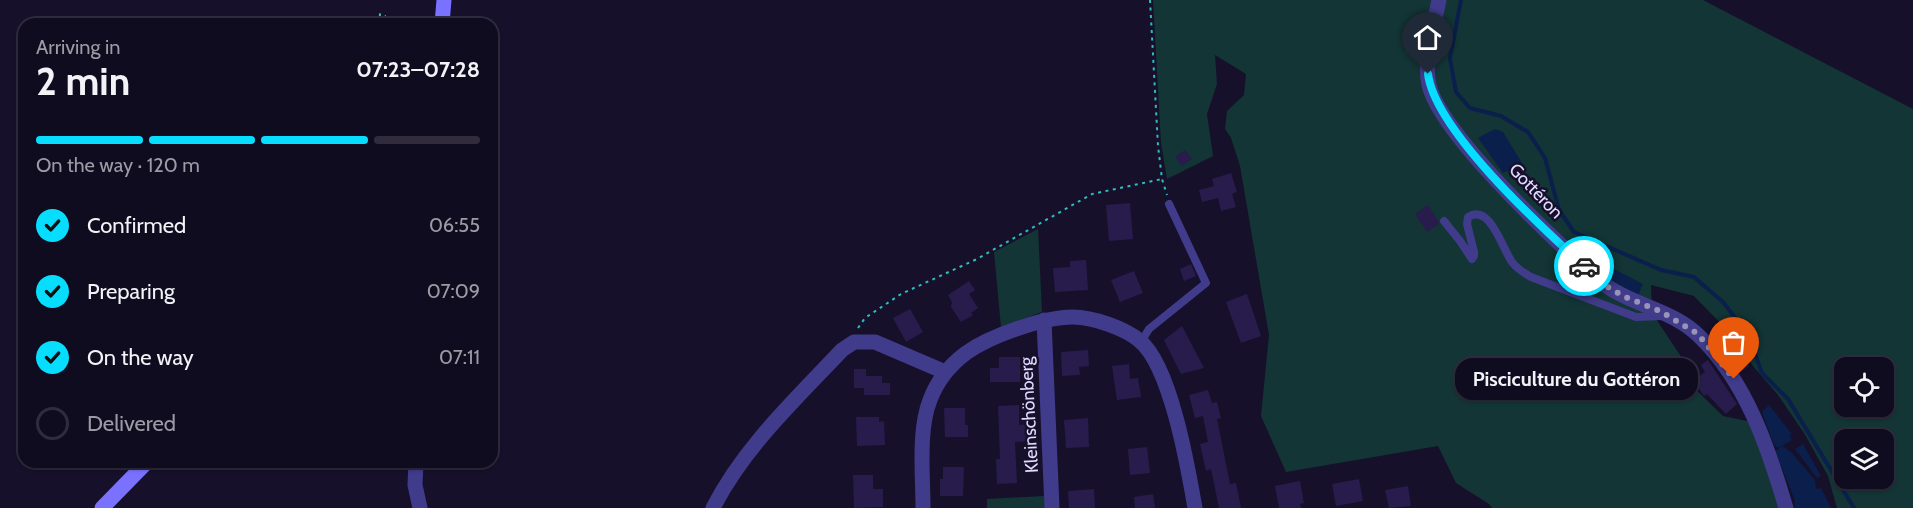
<!DOCTYPE html>
<meta charset="utf-8">
<style>
:root{--surface:#100c20;--page:#191529;--text:#f1f3f6;--muted:#9c9ba5;--line:#302c3e;--accent:#07deff}
body{margin:0;font-family:Cabin,sans-serif;background:var(--page);color:var(--text);height:100vh;display:flex;flex-direction:column;font-size:22px;white-space:nowrap}
*{box-sizing:border-box;margin:0}
p{font-size:20px;color:var(--muted)}
.icon{flex:none;width:33px;height:33px;fill:none;stroke:currentColor;stroke-width:2;stroke-linecap:round;stroke-linejoin:round}
.map{position:relative;flex:1;overflow:hidden}
.details{position:absolute;left:18px;top:18px;width:480px;height:450px;display:flex;flex-direction:column;background:var(--surface);border-radius:18px;box-shadow:0 2px 4px #0004,0 0 0 2px var(--line)}
.details>*{flex:none}
.tools{position:absolute;left:1834px;top:357px;display:grid;gap:12px}
.tools a{display:grid;place-items:center;width:60px;height:60px;border-radius:12px;background:var(--surface);box-shadow:0 2px 4px #0004,0 0 0 2px var(--line);font-size:30px}
.pin{position:absolute;display:grid;place-items:center;width:51px;height:51px;color:#fff;margin:-62px -26px;border-radius:50% 50% 50% 0;rotate:-45deg;box-shadow:0 0 6px #0007}
.pin .icon{rotate:45deg}
.courier{position:absolute;display:grid;place-items:center;width:60px;height:60px;margin:-30px;border:4px solid #07deff;border-radius:50%;background:#fff;color:#222;box-shadow:0 2px 8px #0007}
.bubble{position:absolute;height:42px;border-radius:18px;background:var(--surface);box-shadow:0 2px 4px #0004,0 0 0 2px var(--line);font-size:20px;font-weight:800;line-height:42px;text-align:center}
.headline em{font-style:normal;font-weight:800}
.headline div{display:flex;flex-direction:column-reverse}
.headline{display:flex;align-items:center;justify-content:space-between;height:102px;padding:0 18px}
h1{font-size:39px;font-weight:800;line-height:45px}
.bar{display:grid;grid-template-columns:repeat(4,1fr);gap:9px 6px;align-content:center;height:72px;padding:0 18px}
.bar i{height:8px;border-radius:4px;background:var(--line)}
.bar .on{background:var(--accent)}
.bar p{grid-column:span 4}
ol{padding:0 18px;list-style:none}
li{display:flex;align-items:center;gap:18px;height:66px}
li p{margin-inline-start:auto}
li .icon{padding:6px;border-radius:50%;background:var(--accent);color:#111;stroke-width:4}
li:last-child{color:var(--muted)}
li i{width:33px;height:33px;border:3px solid var(--line);border-radius:50%}
.map>svg:first-child{display:block}
</style>
<div class="map">
<svg width="1913" height="508" viewBox="0 0 1913 508">
<rect width="100%" height="100%" fill="#16102b"/>
<g fill="#133535" fill-rule="evenodd">
<path d="M1153,0H1703L1913,109V508H1837L1828,476L1804,433L1778,395L1753,366L1729,332L1694,296L1651,285L1652,313L1686,364L1689,383L1723,416L1752,422L1787,508H1492L1489,504L1456,483L1438,446L1286,472L1261,416L1269,335L1240,166L1231,138L1225,129L1227,111L1244,95L1246,74L1215,55L1217,84L1207,114L1213,156L1167,179L1161,143ZM1845,368H1884V406H1845ZM1845,440H1884V478H1845Z"/>
<polygon points="1038,229 1042,312 1001,327 994,252"/>
<polygon points="1044,496 1045,508 987,508 987,499"/>
</g>
<g fill="#0a1f4b">
<polygon points="1495,129 1503,132 1522,163 1503,173 1478,138"/>
<polygon points="1600,262 1643,284 1638,296 1594,270"/>
<polygon points="1769,405 1792,434 1789,435 1792,440 1779,448 1774,445 1762,412"/>
<polygon points="1803,444 1821,476 1817,478 1795,449"/>
<polygon points="1783,446 1792,453 1815,480 1816,489 1821,488 1831,508 1795,508 1794,498 1775,451"/>
</g>
<g fill="none" stroke-linecap="round" stroke-linejoin="round">
<polyline stroke="#0a1f4b" stroke-width="4" points="1461,0 1450,58 1456,92 1470,108 1501,116 1528,132 1545,158 1559,210 1574,232 1661,270 1694,277 1723,302 1748,335 1762,373 1788,399 1854,508"/>
</g>
<g fill="#281c4c">
<polygon points="1185,150 1192,159 1182,166 1175,157"/>
<polygon points="1231,173 1237,192 1232,194 1236,207 1221,211 1218,198 1202,202 1199,190 1214,186 1212,179"/>
<polygon points="1130,203 1133,239 1109,241 1106,205"/>
<polygon points="1428,205 1438,220 1439,224 1427,232 1415,214"/>
<polygon points="1086,260 1088,290 1055,292 1053,268 1070,267 1070,261"/>
<polygon points="1191,264 1196,276 1184,281 1180,269"/>
<polygon points="1134,271 1143,293 1120,302 1111,280"/>
<polygon points="969,281 975,290 969,294 978,308 971,313 973,315 961,322 951,307 952,302 948,295"/>
<polygon points="1247,294 1261,336 1241,343 1226,302"/>
<polygon points="910,309 923,332 906,342 893,318"/>
<polygon points="1182,326 1204,368 1181,374 1164,340"/>
<polygon points="1729,340 1749,366 1741,372 1721,346"/>
<polygon points="1088,350 1089,366 1079,367 1080,375 1062,376 1061,352"/>
<polygon points="999,357 1020,357 1020,382 990,382 990,368 999,368"/>
<polygon points="1708,360 1737,404 1726,414 1707,394 1704,396 1695,384 1701,380 1698,377 1705,372 1701,365"/>
<polygon points="1129,364 1130,379 1138,378 1141,397 1117,400 1112,366"/>
<polygon points="854,369 866,369 866,376 882,376 882,383 890,383 890,395 864,395 864,388 854,388"/>
<polygon points="1208,390 1212,403 1217,402 1221,418 1217,419 1230,484 1236,483 1241,508 1219,508 1211,469 1206,471 1200,444 1208,442 1203,416 1195,418 1189,395"/>
<polygon points="1019,405 1019,425 1032,424 1032,441 1015,442 1017,483 997,484 996,459 1000,459 998,406"/>
<polygon points="944,408 965,408 965,425 968,425 968,437 945,437"/>
<polygon points="856,417 879,417 879,422 884,421 885,445 857,446"/>
<polygon points="1088,418 1089,447 1066,448 1064,420"/>
<polygon points="1147,447 1150,473 1130,475 1128,449"/>
<polygon points="943,467 964,467 963,496 940,496 940,479 943,479"/>
<polygon points="853,475 873,475 873,489 883,489 883,507 854,508"/>
<polygon points="1359,479 1363,501 1336,506 1332,484"/>
<polygon points="1300,481 1304,503 1300,504 1301,508 1279,508 1275,486"/>
<polygon points="1408,486 1411,506 1389,508 1385,490"/>
<polygon points="1094,489 1095,508 1069,508 1068,491"/>
<polygon points="1153,494 1155,508 1135,508 1134,497"/>
</g>
<g fill="none" stroke-linecap="round" stroke-linejoin="round">
<g stroke="#2ebfbb" stroke-width="2" stroke-dasharray="3 4.5" stroke-linecap="butt">
<polyline points="1150,0 1158,146 1162,179 1167,195"/>
<polyline points="379,24 380,14 385,16 391,24"/>
<polyline points="858,328 865,318 901,294 977,259 1092,194 1162,179"/>
</g>
<g stroke="#413b8b" stroke-width="8">
<path d="M1444,221L1460,241L1472,259L1474,256V252L1467,224L1468,217C1490,203 1502,248 1512,262C1517,269 1524,273 1531,277L1636,317L1663,316"/>
<polyline points="1141,342 1149,329 1206,283 1169,204"/>
<polyline points="79,465 80,462"/>
</g>
<g stroke="#413b8b" stroke-width="15">
<path d="M1439,0C1434,26 1423,58 1429,85C1440,131 1540,226 1577,260C1587,269 1597,280 1608,287C1636,306 1674,311 1699,336C1746,381 1768,447 1786,508"/>
<polyline points="1044,320 1052,508"/>
<polyline points="416,462 415,485 420,508"/>
<path d="M713,508C744,447 796,399 842,350L854,342H875L945,372"/>
<path d="M923,508C923,475 918,430 930,400C937,381 950,365 966,353C990,336 1043,317 1073,317C1092,317 1125,328 1140,341C1171,367 1188,468 1195,508"/>
</g>
<g stroke="#7a72ff" stroke-width="15">
<polyline points="442,24 444,0"/>
<polyline points="102,508 147,462"/>
</g>
</g>
<g fill="none" stroke-linecap="round" stroke-linejoin="round">
<polyline stroke="#9994b5" stroke-width="6" stroke-dasharray="0 10.8" points="1584,266 1606,286 1625,297 1660,311 1698,334 1734,379"/>
<path stroke="#07deff" stroke-width="8" d="M1428,74C1435,130 1540,226 1584,266"/>
</g>
<g text-anchor="middle" dominant-baseline="central" stroke-width="5" stroke-linejoin="round" paint-order="stroke">
<g font-size="18" fill="#e0dbff" stroke="#16102b">
<text transform="translate(1536 191) rotate(46)">Gottéron</text>
<text transform="translate(1029 415) rotate(-93)">Kleinschönberg</text>
</g>
</g>
</svg>
<div class="tools">
<a><svg class="icon" aria-label="locate" viewBox="0 0 24 24"><circle cx="12" cy="12" r="6"/><path d="M12 2v4M12 18v4M2 12h4M18 12h4"/></svg></a>
<a><svg class="icon" aria-label="layers" viewBox="0 0 24 24"><path d="M12 4l9 5-9 5-9-5zM3 14l9 5 9-5"/></svg></a>
</div>
<div class="pin" style="left:1734px;top:379px;background:#ea580c"><svg class="icon" aria-label="bag" viewBox="0 0 24 24"><path d="M5 8h14l-1 12H6zM9 8a3 3 0 0 1 6 0"/></svg></div>
<div class="pin" style="left:1428px;top:74px;background:#1f2937"><svg class="icon" aria-label="home" viewBox="0 0 24 24"><path d="M3 11l9-7 9 7M6 9v11h12V9"/></svg></div>
<div class="courier" style="left:1584px;top:266px"><svg class="icon" aria-label="car" viewBox="0 0 24 24"><path d="M5 17H2v-5l4-1 3-4h7l3 4 3 1v5h-3M9 17h6M6 11h13"/><circle cx="7" cy="17" r="2"/><circle cx="17" cy="17" r="2"/></svg></div>
<div class="bubble" style="left:1455px;top:358px;width:243px">Pisciculture du Gottéron</div>
<section class="details">
<div class="headline"><div><h1>2 min</h1><p>Arriving in</p></div><em>07:23–07:28</em></div>
<div class="bar"><i class="on"></i><i class="on"></i><i class="on"></i><i></i><p>On the way · 120 m</p></div>
<ol>
<li><svg class="icon" aria-label="check" viewBox="0 0 24 24"><path d="M5 12l5 5 9-10"/></svg>Confirmed<p>06:55</p></li>
<li><svg class="icon" aria-label="check" viewBox="0 0 24 24"><path d="M5 12l5 5 9-10"/></svg>Preparing<p>07:09</p></li>
<li><svg class="icon" aria-label="check" viewBox="0 0 24 24"><path d="M5 12l5 5 9-10"/></svg>On the way<p>07:11</p></li>
<li><i></i>Delivered</li>
</ol>
</section>
</div>
